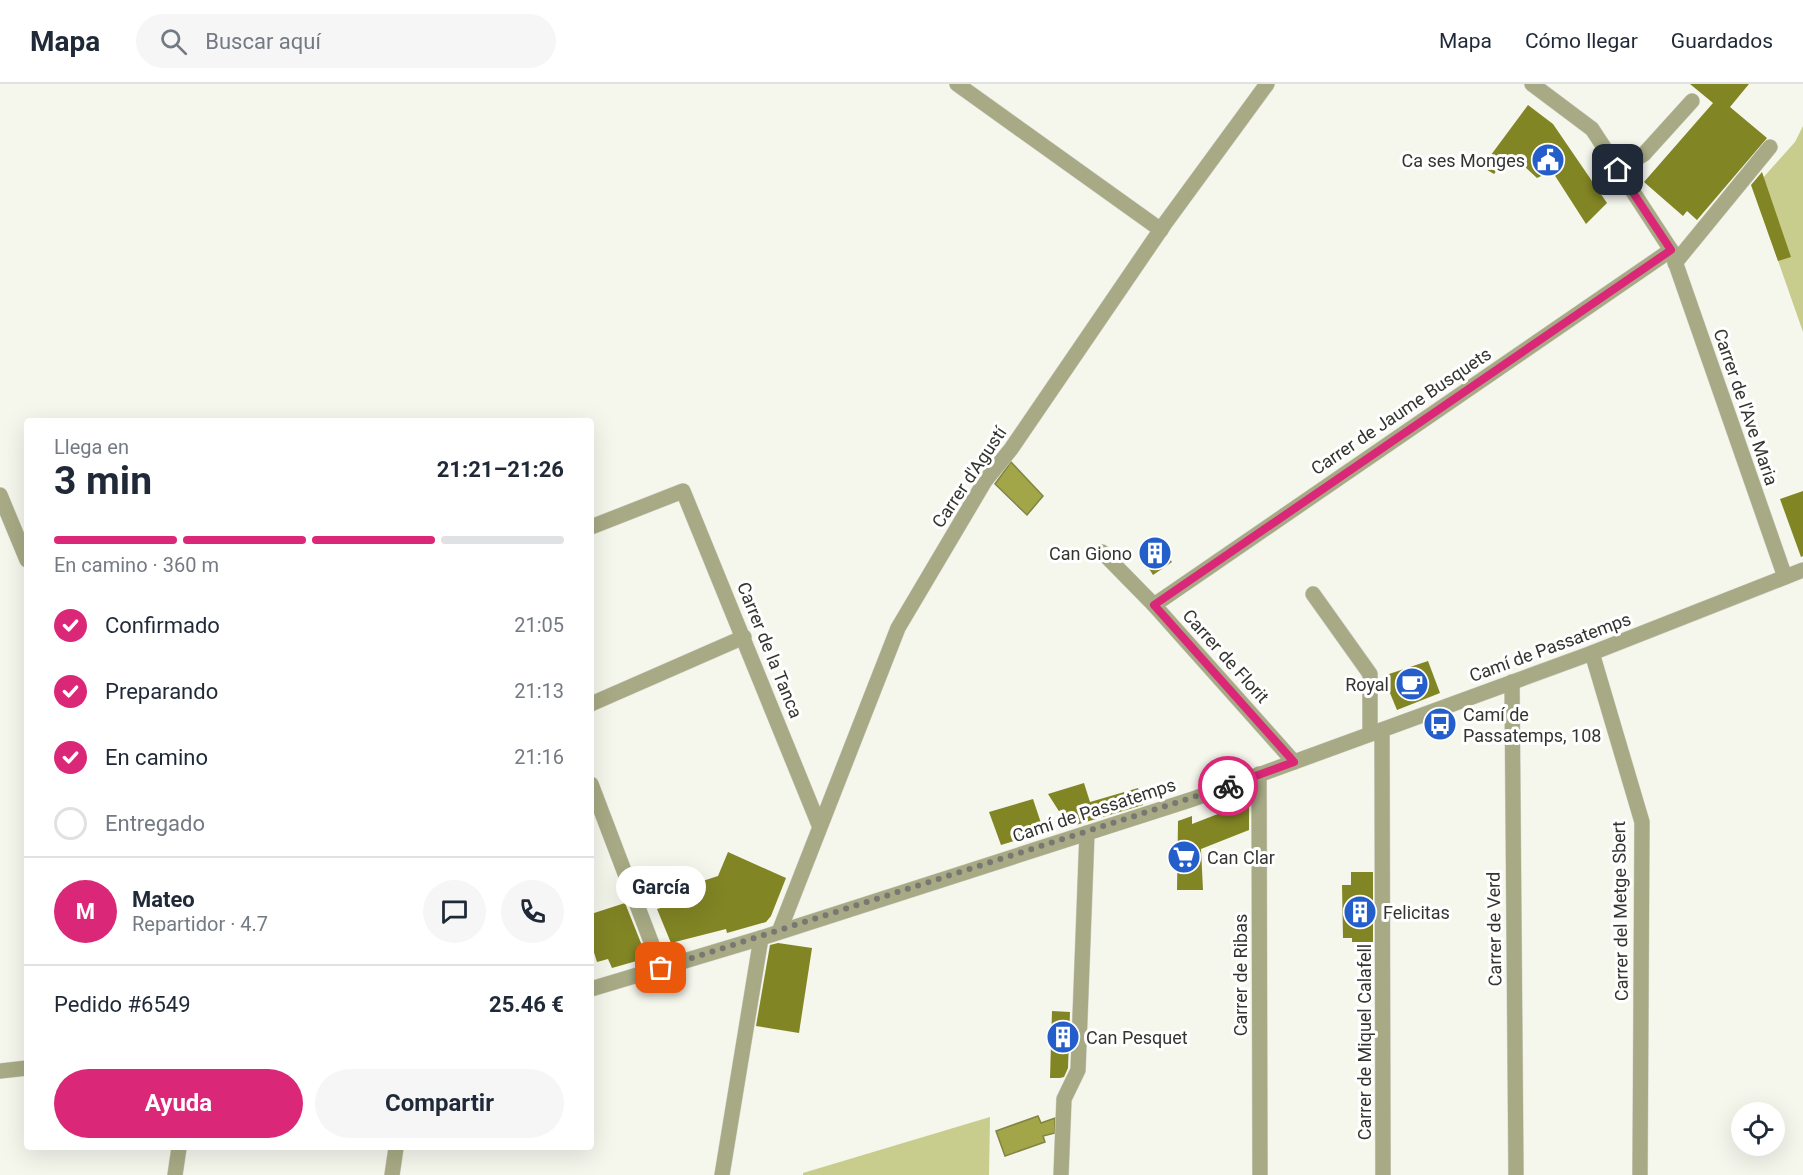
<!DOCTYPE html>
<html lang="es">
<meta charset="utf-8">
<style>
:root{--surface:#fff;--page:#f6f6f7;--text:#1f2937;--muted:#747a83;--line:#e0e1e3;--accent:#db2777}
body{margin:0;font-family:Roboto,sans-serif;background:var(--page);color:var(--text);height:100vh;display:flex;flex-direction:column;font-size:22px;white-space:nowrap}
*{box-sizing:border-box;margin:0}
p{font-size:20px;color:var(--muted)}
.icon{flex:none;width:33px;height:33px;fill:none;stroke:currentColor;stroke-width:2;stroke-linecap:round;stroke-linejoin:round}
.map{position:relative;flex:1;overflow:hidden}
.sheet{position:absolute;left:24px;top:334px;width:570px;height:732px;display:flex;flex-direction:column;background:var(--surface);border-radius:6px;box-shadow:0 6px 24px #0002}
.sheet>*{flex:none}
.tools{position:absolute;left:1731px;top:1018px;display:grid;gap:12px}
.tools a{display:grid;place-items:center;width:54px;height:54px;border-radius:50%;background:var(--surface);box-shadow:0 6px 24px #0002;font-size:30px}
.pin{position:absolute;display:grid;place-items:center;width:51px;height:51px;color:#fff;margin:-26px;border-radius:12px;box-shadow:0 3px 9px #0006}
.courier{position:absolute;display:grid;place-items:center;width:60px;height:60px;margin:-30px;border:4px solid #db2777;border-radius:50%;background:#fff;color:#222;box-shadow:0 2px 8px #0007}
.bubble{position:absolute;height:42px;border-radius:21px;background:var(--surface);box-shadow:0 6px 24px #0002;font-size:20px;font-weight:700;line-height:42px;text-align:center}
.headline em{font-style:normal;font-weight:700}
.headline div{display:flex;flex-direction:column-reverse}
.headline{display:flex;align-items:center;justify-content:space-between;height:102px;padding:0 30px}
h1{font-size:39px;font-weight:700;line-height:45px}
.bar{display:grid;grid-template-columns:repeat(4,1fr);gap:9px 6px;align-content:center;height:72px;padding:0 30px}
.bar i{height:8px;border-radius:4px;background:var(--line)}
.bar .current{background:var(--accent)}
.bar p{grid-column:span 4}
.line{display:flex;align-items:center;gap:15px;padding:0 30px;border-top:2px solid var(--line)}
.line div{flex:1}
.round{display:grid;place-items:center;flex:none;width:63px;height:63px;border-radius:32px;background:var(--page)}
ol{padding:0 30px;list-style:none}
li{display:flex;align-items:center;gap:18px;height:66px}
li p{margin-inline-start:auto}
li .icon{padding:6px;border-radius:50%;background:var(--accent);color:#fff;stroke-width:4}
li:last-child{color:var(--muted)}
li i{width:33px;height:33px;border:3px solid var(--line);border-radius:50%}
.primary-button{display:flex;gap:12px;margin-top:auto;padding:12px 30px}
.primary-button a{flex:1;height:69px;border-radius:36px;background:var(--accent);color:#fff;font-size:24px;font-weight:700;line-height:69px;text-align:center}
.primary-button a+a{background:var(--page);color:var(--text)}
header{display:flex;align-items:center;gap:36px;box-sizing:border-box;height:84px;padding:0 30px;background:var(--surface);border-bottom:2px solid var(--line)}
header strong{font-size:28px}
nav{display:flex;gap:33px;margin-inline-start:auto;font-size:21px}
.search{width:420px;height:54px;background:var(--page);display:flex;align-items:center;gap:15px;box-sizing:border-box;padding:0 21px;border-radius:33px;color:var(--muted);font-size:22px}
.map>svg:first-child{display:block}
</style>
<header>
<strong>Mapa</strong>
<div class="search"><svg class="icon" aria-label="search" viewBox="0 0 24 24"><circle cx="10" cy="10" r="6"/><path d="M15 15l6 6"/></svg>Buscar aquí</div>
<nav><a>Mapa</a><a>Cómo llegar</a><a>Guardados</a></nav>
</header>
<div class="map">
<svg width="1803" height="1091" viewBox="0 0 1803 1091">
<rect width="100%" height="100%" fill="#f5f6ec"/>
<g fill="#c8cc8c">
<polygon points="1803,42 1803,248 1753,105 1795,58"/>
<polygon points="990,1033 989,1091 803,1091 803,1089"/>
</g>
<g fill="#a2a649" stroke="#818442" stroke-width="1.5">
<polygon points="1011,378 1043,412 1027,431 995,400"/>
<polygon points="1038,1032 1041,1039 1055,1034 1055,1049 1043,1052 1045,1058 1005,1072 996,1047"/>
</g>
<g fill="#828524">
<polygon points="1690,0 1749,0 1730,23 1767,54 1697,136 1687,127 1683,132 1644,98 1713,19"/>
<polygon points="1528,21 1553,40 1607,119 1586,140 1552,87 1537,94 1511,70 1494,90 1482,83"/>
<polygon points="1762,88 1791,173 1778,177 1751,101"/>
<polygon points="1803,407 1803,472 1801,473 1780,415"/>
<polygon points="1159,459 1172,478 1153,491 1141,472"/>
<polygon points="1428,577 1440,609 1397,626 1383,592"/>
<polygon points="1084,699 1090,718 1138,704 1143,721 1069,743 1048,710"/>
<polygon points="1033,715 1044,748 1001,761 989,728"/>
<polygon points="1249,718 1249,746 1201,765 1203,806 1177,806 1178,737 1192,732 1192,740"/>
<polygon points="728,768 786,794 771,832 766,838 727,849 726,845 671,859 657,825 682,818 678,805 718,792"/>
<polygon points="1351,788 1373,788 1373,858 1352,858 1352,854 1343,854 1342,801 1351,801"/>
<polygon points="625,819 647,874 612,884 608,875 597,878 591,859 591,830"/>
<polygon points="778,859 812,864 799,949 756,942 770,861"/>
<polygon points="1052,927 1070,928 1068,984 1064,993 1060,994 1050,994"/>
</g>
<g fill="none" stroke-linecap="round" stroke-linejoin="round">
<g stroke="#d2d3ca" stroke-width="16">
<g id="minor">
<polyline points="957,0 1161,146"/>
<polyline points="1532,0 1592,45 1671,166 1785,493"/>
<polyline points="1618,86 1644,70 1692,17"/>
<polyline points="1675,179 1770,63"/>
<polyline points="0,411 27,476"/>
<polyline points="591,443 683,407 819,741"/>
<polyline points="1102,468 1154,521 1294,678"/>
<polyline points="1313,510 1370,590 1370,650"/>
<polyline points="1154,521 1671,166"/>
<polyline points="1592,569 1642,738 1640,1091"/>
<polyline points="1512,598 1516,1091"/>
<polyline points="591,620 744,553"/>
<polyline points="1382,646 1383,1091"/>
<polyline points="1259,690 1260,1091"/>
<polyline points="591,700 661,884"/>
<polyline points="779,848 898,544 985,397 1011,365 1166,138 1267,0"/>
<polyline points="591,905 761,854 1193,715 1592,569 1803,486"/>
<polyline points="0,987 27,984"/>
<polyline points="175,1091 179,1064"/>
<polyline points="392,1091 396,1064"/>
<polyline points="722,1091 761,854"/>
<polyline points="1061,1091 1064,1015 1078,986 1087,749"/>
</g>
</g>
<use href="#minor" stroke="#a7aa84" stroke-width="15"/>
</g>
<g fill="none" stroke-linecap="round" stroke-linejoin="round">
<polyline stroke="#787872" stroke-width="6" stroke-dasharray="0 10.8" points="661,884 1228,702"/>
<polyline stroke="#db2777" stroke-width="8" points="1228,702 1294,678 1154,521 1671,166 1618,86"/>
</g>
<defs>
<g id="civic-disc" transform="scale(1.725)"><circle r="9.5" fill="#235ecb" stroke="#fff"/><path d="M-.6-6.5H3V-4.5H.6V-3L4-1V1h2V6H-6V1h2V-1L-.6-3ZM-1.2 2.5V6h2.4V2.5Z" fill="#fff"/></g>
<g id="building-disc" transform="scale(1.725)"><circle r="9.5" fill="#235ecb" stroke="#fff"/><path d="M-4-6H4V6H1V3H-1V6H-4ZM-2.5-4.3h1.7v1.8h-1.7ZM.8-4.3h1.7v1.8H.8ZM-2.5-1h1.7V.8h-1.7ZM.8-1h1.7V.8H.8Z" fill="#fff"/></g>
<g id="cafe-disc" transform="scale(1.725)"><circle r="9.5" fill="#235ecb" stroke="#fff"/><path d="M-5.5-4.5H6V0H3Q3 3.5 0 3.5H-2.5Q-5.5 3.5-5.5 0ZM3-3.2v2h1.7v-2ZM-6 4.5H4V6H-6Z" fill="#fff"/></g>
<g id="bus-disc" transform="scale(1.725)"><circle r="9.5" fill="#235ecb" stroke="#fff"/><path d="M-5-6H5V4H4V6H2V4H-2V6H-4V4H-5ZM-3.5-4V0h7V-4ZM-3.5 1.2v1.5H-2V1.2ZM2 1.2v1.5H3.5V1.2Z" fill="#fff"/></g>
<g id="supermarket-disc" transform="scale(1.725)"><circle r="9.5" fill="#235ecb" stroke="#fff"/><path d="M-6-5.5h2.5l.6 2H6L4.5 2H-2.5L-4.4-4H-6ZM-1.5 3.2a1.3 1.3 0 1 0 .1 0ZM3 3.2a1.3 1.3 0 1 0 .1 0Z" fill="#fff"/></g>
</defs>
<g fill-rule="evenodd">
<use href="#civic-disc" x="1548" y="76"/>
<use href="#building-disc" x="1155" y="469"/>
<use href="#cafe-disc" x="1412" y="600"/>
<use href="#bus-disc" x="1440" y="640"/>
<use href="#supermarket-disc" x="1184" y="773"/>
<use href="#building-disc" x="1360" y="828"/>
<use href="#building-disc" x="1063" y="953"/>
</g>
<g text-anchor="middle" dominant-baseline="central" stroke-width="6" stroke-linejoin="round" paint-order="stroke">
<g font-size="18" fill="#343430" stroke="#fff" text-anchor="start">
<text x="1525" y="76" text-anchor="end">Ca ses Monges</text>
<text x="1132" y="469" text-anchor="end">Can Giono</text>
<text x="1389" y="600" text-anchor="end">Royal</text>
<text x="1463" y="630">Camí de<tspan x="1463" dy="21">Passatemps, 108</tspan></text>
<text x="1207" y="773">Can Clar</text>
<text x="1383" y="828">Felicitas</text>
<text x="1086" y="953">Can Pesquet</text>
</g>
<g font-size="18" fill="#343430" stroke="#fff">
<text transform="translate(1746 323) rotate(71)">Carrer de l'Ave Maria</text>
<text transform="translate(1401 327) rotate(-34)">Carrer de Jaume Busquets</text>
<text transform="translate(969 393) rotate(-56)">Carrer d'Agustí</text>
<text transform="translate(1550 563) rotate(-20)">Camí de Passatemps</text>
<text transform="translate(770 566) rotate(68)">Carrer de la Tanca</text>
<text transform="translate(1226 572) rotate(48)">Carrer de Florit</text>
<text transform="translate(1094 726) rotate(-18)">Camí de Passatemps</text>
<text transform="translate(1620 827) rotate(-91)">Carrer del Metge Sbert</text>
<text transform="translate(1494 845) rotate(-91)">Carrer de Verd</text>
<text transform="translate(1240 891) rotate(-90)">Carrer de Ribas</text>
<text transform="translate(1364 958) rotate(-90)">Carrer de Miquel Calafell</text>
</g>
</g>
</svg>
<div class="tools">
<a><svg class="icon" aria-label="locate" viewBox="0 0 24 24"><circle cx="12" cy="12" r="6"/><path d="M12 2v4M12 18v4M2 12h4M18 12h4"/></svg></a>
</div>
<div class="pin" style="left:661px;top:884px;background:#ea580c"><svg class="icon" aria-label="bag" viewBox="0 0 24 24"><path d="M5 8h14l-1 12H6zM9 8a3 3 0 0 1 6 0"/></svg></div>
<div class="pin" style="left:1618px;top:86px;background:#1f2937"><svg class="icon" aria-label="home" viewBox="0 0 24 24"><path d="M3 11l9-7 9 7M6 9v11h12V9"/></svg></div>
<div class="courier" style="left:1228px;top:702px"><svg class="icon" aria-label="bike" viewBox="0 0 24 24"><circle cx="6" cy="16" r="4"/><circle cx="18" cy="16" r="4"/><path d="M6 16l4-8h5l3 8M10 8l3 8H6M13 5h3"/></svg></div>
<div class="bubble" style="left:616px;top:782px;width:90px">García</div>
<section class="sheet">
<div class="headline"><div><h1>3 min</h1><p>Llega en</p></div><em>21:21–21:26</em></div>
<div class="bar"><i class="current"></i><i class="current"></i><i class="current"></i><i></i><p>En camino · 360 m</p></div>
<ol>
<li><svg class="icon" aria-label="check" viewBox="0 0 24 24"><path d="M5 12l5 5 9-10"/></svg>Confirmado<p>21:05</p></li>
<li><svg class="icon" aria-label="check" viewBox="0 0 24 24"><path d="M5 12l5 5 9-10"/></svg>Preparando<p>21:13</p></li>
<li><svg class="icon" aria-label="check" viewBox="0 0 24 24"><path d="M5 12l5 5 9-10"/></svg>En camino<p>21:16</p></li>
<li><i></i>Entregado</li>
</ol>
<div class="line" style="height:108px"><b class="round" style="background:var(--accent);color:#fff">M</b><div><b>Mateo</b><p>Repartidor · 4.7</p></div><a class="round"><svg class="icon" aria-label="chat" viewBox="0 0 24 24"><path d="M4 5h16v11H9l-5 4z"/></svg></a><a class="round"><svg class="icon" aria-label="phone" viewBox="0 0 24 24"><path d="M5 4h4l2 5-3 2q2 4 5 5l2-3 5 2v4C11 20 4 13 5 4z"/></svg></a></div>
<div class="line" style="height:78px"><div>Pedido #6549</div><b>25.46 €</b></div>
<div class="primary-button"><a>Ayuda</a><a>Compartir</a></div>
</section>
</div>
